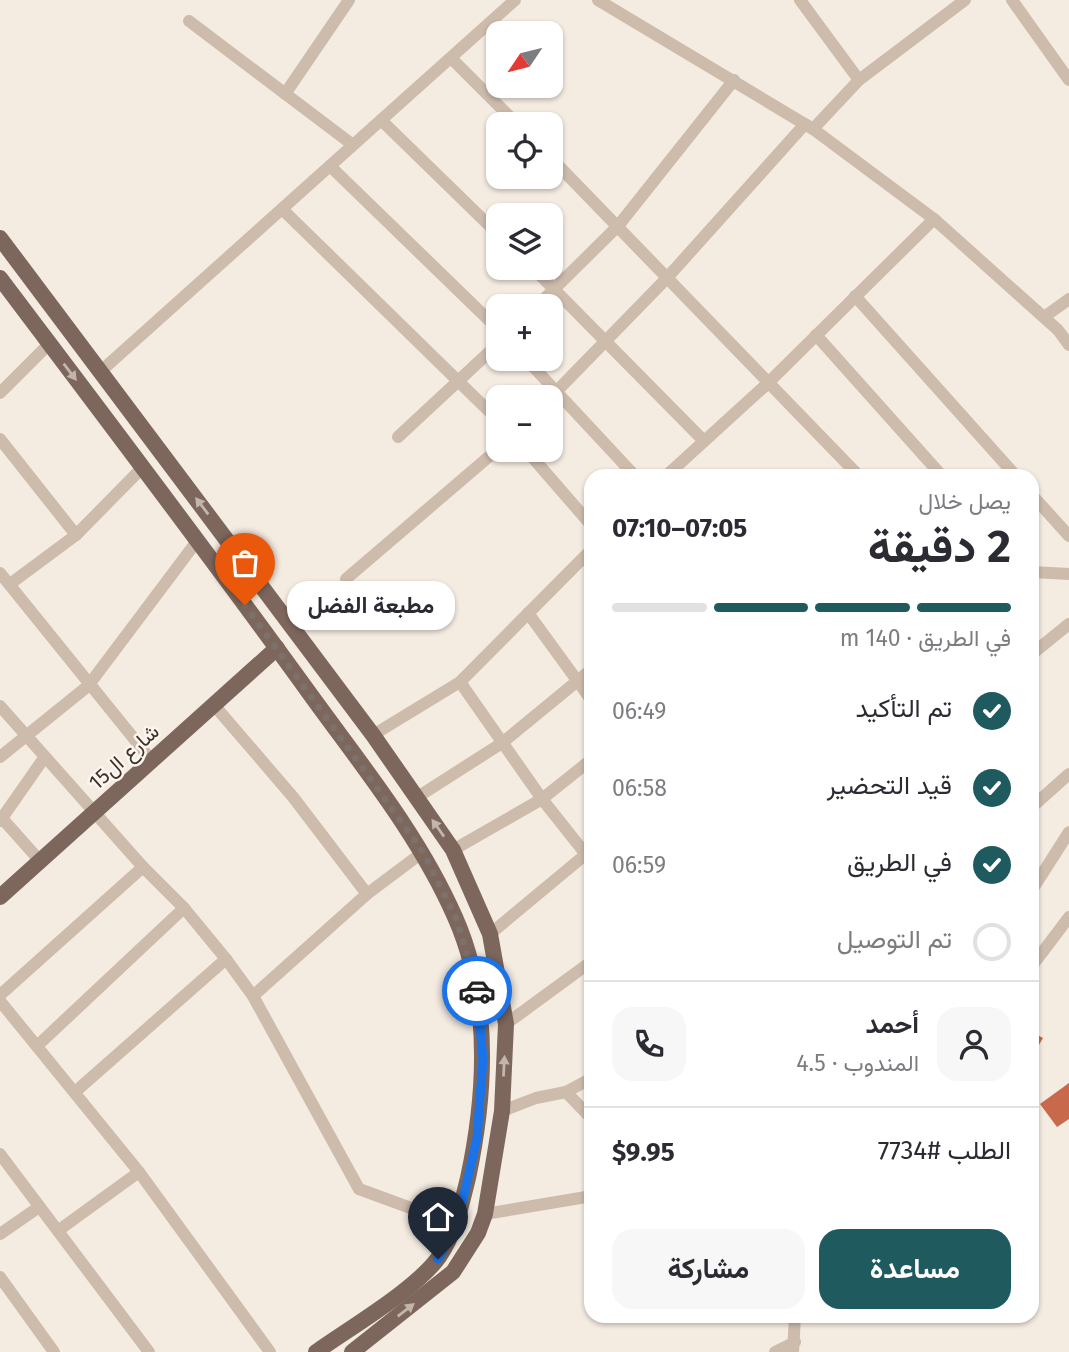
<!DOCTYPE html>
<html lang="ar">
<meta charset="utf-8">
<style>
:root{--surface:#fff;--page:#f7f7f7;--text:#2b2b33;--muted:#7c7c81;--line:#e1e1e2;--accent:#1f5a5e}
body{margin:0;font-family:"Fira Sans",Vazirmatn,sans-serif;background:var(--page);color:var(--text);direction:rtl;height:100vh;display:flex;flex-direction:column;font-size:26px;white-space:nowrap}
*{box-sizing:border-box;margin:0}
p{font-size:23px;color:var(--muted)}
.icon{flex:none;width:38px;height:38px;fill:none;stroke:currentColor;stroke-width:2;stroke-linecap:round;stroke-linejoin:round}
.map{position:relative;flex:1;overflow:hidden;direction:ltr}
.sheet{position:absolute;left:584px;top:469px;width:455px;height:854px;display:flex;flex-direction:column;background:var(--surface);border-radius:21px;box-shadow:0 2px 5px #0004;direction:rtl}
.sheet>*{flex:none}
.needle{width:46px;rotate:235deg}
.controls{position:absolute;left:486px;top:21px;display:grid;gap:14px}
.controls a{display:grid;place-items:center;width:77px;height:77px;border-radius:14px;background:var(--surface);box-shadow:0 2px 5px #0004;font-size:35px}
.pin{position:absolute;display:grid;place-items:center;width:60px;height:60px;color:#fff;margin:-72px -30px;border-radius:50% 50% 50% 0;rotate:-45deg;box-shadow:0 0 7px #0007}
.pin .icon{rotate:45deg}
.courier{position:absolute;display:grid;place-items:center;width:70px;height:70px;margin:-35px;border:5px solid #1a73e8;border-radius:50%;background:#fff;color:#222;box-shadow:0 2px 9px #0007}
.bubble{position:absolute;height:49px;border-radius:21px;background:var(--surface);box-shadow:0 2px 5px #0004;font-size:23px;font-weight:700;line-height:49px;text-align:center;direction:rtl}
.overview em{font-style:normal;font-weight:700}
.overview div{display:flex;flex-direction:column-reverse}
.overview{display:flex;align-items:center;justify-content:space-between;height:119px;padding:0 28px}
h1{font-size:46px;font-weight:700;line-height:52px}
.bar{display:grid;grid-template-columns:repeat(4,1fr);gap:10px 7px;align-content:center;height:84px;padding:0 28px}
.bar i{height:9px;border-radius:5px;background:var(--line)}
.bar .active{background:var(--accent)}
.bar p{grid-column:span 4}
.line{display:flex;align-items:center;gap:18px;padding:0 28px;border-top:2px solid var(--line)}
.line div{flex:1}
.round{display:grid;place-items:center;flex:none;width:74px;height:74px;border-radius:21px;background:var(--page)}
ol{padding:0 28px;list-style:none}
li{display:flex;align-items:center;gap:21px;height:77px}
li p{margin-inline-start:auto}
li .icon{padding:7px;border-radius:50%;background:var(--accent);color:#fff;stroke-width:4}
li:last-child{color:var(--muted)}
li i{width:38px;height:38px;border:4px solid var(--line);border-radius:50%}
.button{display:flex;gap:14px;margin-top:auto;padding:14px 28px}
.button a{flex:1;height:80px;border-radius:21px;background:var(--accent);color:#fff;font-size:28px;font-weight:700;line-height:80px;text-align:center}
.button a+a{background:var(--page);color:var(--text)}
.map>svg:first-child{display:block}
</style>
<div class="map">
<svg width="1069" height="1352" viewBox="0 0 1069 1352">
<rect width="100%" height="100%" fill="#f4ebe1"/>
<g fill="#c8694b">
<polygon points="1032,1032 1043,1038 1032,1057"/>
<polygon points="1069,1083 1069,1119 1057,1127 1040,1104"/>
</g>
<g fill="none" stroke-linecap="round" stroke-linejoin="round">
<g stroke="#cdbbac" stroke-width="12">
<polyline points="598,0 813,129 934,219 1058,330 1069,345"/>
<polyline points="800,0 859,80"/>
<polyline points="1012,0 1069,80"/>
<polyline points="189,21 353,145"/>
<polyline points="451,58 517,124"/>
<polyline points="285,94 349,0"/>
<polyline points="381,120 499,235"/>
<polyline points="813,129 859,80 965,0"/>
<polyline points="551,158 859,476"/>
<polyline points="330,166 499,330"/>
<polyline points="282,209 499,421"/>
<polyline points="533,268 703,440"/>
<polyline points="855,296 1016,476"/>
<polyline points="537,306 618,226 734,80"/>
<polyline points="1044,317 1069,299"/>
<polyline points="816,335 942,476"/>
<polyline points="526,359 635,476"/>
<polyline points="101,371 515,0"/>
<polyline points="0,393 49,344"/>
<polyline points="551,397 666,279 805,124"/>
<polyline points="398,437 499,343"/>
<polyline points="0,439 76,535"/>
<polyline points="526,450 592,526"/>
<polyline points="666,476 767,384 934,219"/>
<polyline points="1032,495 1069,536"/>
<polyline points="1032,572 1069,574"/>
<polyline points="0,573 152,761"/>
<polyline points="346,579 499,448"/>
<polyline points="10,584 76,535 142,468"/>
<polyline points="528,613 592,701"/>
<polyline points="1032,654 1069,624"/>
<polyline points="460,682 542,799 592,862"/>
<polyline points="214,705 293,797 367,894"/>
<polyline points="0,706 143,867 184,908 226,959 253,996 359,1189 457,1225"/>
<polyline points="373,735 460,682 592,549"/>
<polyline points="0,757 88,686 197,541"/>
<polyline points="416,798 502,743 592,669"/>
<polyline points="1032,807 1069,774"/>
<polyline points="0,816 40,861"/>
<polyline points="0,821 44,758"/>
<polyline points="453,850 542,799 592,759"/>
<polyline points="1032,890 1069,832"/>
<polyline points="490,934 591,850"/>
<polyline points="1032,966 1069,917"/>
<polyline points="0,995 143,867"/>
<polyline points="253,996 367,894 423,852"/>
<polyline points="0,1001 139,1172 270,1352"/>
<polyline points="506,1024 592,961"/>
<polyline points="37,1046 184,908"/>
<polyline points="75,1092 226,959"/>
<polyline points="566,1092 592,1078"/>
<polyline points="502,1111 536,1098 566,1092 592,1119"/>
<polyline points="0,1154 149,1352"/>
<polyline points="485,1214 592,1196"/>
<polyline points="59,1230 139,1172"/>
<polyline points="0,1234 39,1207"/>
<polyline points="0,1277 54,1352"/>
<polyline points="775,1352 795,1342"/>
<polyline points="793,1352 795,1316"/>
</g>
<g stroke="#7d675c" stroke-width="16">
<polyline points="0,238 373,735 453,850 490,934 506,1024 502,1111 485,1214 478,1233 453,1272 352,1352"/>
<path d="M0,278C104,416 209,554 310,694C362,766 419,835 455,917C491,998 486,1094 468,1178C461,1206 456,1232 439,1257C415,1290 351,1327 316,1352"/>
<polyline points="0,897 277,648"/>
</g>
</g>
<defs><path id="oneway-solid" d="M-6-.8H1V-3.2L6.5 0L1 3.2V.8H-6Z" transform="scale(1.75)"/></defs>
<g fill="#c2b5ac">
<use href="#oneway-solid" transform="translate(70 372) rotate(53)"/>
<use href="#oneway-solid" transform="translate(202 506) rotate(-127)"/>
<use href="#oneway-solid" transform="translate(438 828) rotate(-125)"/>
<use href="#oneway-solid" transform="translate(504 1066) rotate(-87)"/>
<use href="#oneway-solid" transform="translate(406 1310) rotate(-38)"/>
</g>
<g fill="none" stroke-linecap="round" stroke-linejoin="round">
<polyline stroke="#7c716b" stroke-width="7" stroke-dasharray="0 12.6" points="245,605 423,852 457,920 477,991"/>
<polyline stroke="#1a73e8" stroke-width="9" points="438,1259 457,1225 477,1138 483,1059 477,991"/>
</g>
<g text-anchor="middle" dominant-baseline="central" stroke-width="5" stroke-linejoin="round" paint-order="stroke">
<g font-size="21" fill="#3b302b" stroke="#fbf5ee">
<text transform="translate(124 757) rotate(-42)">شارع ال15</text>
</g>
</g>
</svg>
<div class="controls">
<a><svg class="needle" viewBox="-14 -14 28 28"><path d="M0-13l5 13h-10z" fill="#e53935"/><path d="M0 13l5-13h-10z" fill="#7c7c81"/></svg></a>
<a><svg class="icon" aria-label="locate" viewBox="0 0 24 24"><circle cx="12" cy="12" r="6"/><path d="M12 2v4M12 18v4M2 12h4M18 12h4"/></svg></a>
<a><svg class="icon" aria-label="layers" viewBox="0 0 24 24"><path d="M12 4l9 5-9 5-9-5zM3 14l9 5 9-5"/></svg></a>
<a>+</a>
<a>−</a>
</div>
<div class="pin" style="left:245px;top:605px;background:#ea580c"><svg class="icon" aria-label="bag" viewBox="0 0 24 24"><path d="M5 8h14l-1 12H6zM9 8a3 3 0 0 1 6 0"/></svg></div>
<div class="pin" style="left:438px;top:1259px;background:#1f2937"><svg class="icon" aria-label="home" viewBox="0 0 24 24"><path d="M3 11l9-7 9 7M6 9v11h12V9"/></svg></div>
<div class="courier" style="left:477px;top:991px"><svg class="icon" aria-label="car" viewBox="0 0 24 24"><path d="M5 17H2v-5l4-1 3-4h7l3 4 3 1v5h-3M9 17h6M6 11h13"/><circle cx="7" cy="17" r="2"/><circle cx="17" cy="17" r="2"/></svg></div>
<div class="bubble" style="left:287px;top:581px;width:168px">مطبعة الفضل</div>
<section class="sheet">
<div class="overview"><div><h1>2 دقيقة</h1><p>يصل خلال</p></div><em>07:05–07:10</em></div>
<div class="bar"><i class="active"></i><i class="active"></i><i class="active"></i><i></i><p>في الطريق · 140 m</p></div>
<ol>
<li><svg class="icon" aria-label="check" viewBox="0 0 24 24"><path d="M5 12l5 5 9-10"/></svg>تم التأكيد<p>06:49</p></li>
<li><svg class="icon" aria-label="check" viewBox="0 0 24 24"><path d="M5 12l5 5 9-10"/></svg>قيد التحضير<p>06:58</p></li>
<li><svg class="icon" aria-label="check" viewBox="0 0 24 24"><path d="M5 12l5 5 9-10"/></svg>في الطريق<p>06:59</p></li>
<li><i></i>تم التوصيل</li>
</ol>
<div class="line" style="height:126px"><a class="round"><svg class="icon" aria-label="person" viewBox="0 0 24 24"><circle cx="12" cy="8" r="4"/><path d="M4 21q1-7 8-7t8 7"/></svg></a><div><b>أحمد</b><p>المندوب · 4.5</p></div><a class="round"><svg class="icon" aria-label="phone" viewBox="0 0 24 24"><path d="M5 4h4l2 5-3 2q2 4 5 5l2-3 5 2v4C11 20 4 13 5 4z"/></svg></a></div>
<div class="line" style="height:91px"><div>الطلب #7734</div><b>$9.95</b></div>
<div class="button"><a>مساعدة</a><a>مشاركة</a></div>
</section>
</div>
